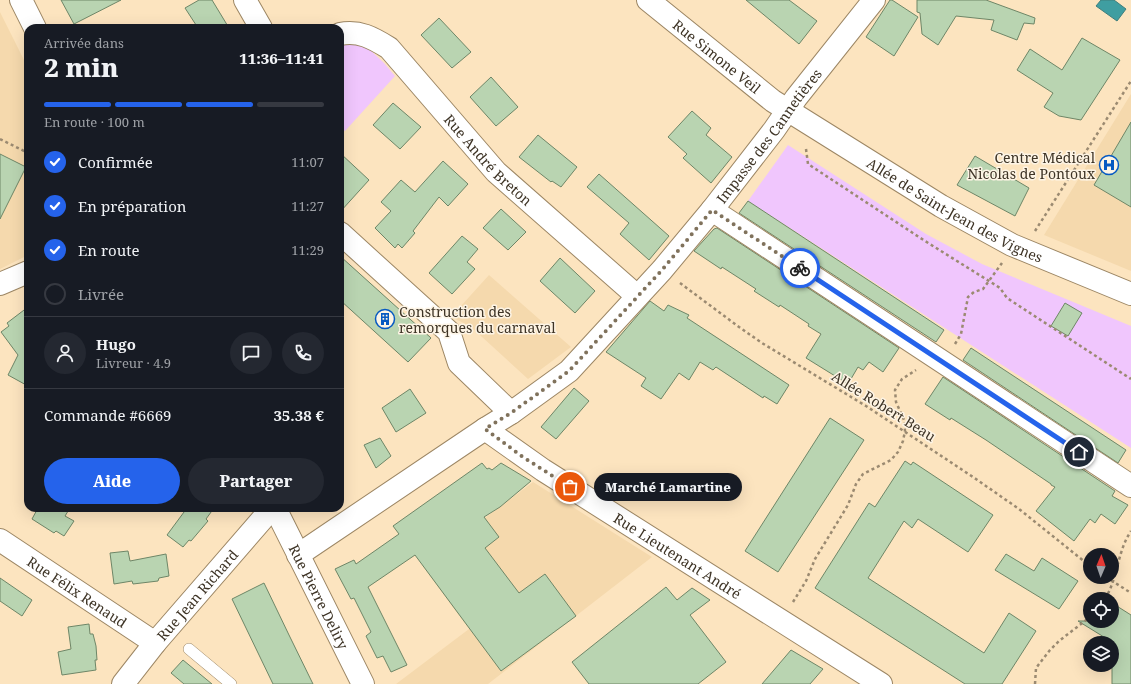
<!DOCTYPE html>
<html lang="fr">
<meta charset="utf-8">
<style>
:root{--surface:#171b24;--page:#242831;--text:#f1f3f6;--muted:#9ea1a6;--line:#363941;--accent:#2563eb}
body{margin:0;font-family:"Noto Serif",serif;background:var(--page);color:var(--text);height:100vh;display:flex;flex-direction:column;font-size:15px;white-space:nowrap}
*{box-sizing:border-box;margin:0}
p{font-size:13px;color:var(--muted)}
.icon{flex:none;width:22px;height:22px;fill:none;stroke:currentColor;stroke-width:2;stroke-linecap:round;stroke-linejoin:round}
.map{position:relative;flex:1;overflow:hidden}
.panel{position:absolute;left:24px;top:24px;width:320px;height:488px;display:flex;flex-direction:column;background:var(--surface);border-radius:12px;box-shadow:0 4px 16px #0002}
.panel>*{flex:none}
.needle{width:26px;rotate:2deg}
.buttons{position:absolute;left:1083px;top:548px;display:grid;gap:8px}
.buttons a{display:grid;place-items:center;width:36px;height:36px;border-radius:50%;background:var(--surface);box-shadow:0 4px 16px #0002;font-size:20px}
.pin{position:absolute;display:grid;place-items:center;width:34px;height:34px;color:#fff;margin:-17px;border:2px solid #fff;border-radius:50%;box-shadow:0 1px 4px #0007}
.courier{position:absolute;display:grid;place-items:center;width:40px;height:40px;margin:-20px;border:3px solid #2563eb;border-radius:50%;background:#fff;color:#222;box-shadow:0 1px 5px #0007}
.bubble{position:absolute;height:28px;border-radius:14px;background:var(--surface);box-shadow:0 4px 16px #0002;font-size:13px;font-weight:800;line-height:28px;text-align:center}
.headline em{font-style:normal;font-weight:800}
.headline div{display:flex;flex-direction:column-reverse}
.headline{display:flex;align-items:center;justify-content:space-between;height:68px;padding:0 20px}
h1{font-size:26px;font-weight:800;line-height:30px}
.bar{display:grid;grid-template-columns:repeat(4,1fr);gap:6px 4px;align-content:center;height:48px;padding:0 20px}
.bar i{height:5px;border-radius:3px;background:var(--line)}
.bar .current{background:var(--accent)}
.bar p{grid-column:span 4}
.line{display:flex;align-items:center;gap:10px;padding:0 20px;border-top:1px solid var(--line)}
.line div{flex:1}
.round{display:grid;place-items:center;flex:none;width:42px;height:42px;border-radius:21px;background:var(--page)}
ol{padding:0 20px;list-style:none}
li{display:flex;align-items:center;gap:12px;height:44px}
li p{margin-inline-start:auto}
li .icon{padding:4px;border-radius:50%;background:var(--accent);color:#fff;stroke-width:4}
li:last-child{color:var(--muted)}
li i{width:22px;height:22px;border:2px solid var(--line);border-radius:50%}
.action{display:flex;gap:8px;margin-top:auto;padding:8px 20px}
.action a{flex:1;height:46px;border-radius:24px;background:var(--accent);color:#fff;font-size:16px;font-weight:800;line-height:46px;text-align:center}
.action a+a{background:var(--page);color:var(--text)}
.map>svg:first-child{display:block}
</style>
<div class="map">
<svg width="1131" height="684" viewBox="0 0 1131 684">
<rect width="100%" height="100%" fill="#fce4bf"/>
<g fill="#f5d9ad">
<polygon points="0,12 28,68 28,255 0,269"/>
<polygon points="1131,94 1131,271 1044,235"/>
<polygon points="489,275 571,347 528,379 470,326 451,317"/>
<polygon points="533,482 652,557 488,684 396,684 469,629 422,565"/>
</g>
<g fill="#f0c6fd">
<polygon points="340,39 367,47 384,63 395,76 345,131 340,127"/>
<polygon points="788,145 926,234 982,264 1131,326 1131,448 748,201"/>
</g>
<polygon fill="#3f9ea1" stroke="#3f7e7c" points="1101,0 1114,0 1126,9 1117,21 1096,6"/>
<g fill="#b9d4b1" stroke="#6e8667">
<polygon points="61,0 121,0 74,24"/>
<polygon points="199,0 212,0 229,28 198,28 185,8"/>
<polygon points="746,0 789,0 817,21 799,44"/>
<polygon points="890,0 892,0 918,17 894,56 866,37"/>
<polygon points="917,0 986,0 1035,18 1034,24 1024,23 1017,40 991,30 994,20 956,16 938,45 922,34 920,13 917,12"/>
<polygon points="439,18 471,52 452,68 421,35"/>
<polygon points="1082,38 1120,60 1081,120 1059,116 1044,107 1053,93 1017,70 1030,49 1062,70"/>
<polygon points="491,77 518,107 496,126 470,97"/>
<polygon points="393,103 421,127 400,149 373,125"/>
<polygon points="692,111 711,128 706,135 732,157 711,183 683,158 687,154 668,137"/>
<polygon points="1131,122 1131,207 1094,185"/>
<polygon points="538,135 577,167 561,187 552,181 551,182 519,157"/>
<polygon points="340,153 369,180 340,212"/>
<polygon points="0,154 26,167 0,219"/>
<polygon points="975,156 1029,188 1015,216 957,185"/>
<polygon points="443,161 468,184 448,206 439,197 413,231 415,233 402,248 398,244 395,248 375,228 391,211 381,202 401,180 415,192"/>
<polygon points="599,174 669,236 649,260 620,234 629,223 587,187"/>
<polygon points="748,201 944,330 936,342 739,213"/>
<polygon points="501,209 526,232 508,250 483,228"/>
<polygon points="717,228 899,348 883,372 869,362 863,370 858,367 848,384 806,358 821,334 808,326 809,324 780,305 779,307 754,291 756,289 722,267 721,269 694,251 714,229"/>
<polygon points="462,236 478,249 467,262 475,269 452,294 429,273"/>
<polygon points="340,256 431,338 408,362 340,300"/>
<polygon points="560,258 595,291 575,313 540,281"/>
<polygon points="650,301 664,311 668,305 689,315 687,318 789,385 777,404 764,396 763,398 716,367 713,370 700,362 689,380 679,373 661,399 641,386 646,378 606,352"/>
<polygon points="1065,303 1082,313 1068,336 1051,326"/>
<polygon points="28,307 28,386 8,375 18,355 1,332 9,326 7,323"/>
<polygon points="971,348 1126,450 1118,463 963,360"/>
<polygon points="943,377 1115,491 1112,496 1128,505 1115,524 1101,514 1095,523 1090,519 1074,541 1036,511 1055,487 1051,485 1051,484 986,440 951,418 950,420 925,404"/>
<polygon points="574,388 589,401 556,439 541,427"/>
<polygon points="410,389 426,413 396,432 382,408"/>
<polygon points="830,418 864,440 778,572 745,551"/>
<polygon points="380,438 391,456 376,468 364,445"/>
<polygon points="905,461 911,465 913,462 993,515 968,552 918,519 912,528 904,521 868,578 984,653 1009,613 1036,631 1002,684 965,684 815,588 869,503 875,507"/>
<polygon points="482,463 487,469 489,468 492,470 501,463 531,481 500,507 484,517 499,537 485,548 519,593 545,574 576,616 501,671 415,555 368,587 407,665 391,672 383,656 377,658 366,636 371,632 354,598 351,599 335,569 354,560 356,564 399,534 393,526"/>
<polygon points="38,508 70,508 65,516 74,521 64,536 56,531 54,533 32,519"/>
<polygon points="187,508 214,508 206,519 208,521 191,541 189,540 183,547 167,535"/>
<polygon points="128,551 130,561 166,554 169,576 159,578 158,581 133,584 132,581 114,584 110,553"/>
<polygon points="1006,554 1034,571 1042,558 1078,581 1059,609 995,570"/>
<polygon points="0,578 32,600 22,616 0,601"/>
<polygon points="264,583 289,635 313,684 273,684 232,599"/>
<polygon points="666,587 677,600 692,588 710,600 690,615 726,662 698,684 589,684 572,662"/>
<polygon points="1112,603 1131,615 1131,684 1112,684 1112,642 1078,621 1112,621"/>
<polygon points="89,624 90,634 93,634 96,646 97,660 95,660 96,670 62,675 58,652 71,649 68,627"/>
<polygon points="791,650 823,669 810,684 762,684"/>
<polygon points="183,660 212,684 184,684 171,673"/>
</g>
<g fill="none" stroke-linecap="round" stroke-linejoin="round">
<g stroke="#9c8664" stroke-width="12">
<polyline id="lane" points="189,649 231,684"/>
</g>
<g stroke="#9c8664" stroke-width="24">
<g id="street">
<polyline points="245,0 261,28"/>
<path id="s1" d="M648,0L773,101L941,206L1012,245L1131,294"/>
<path id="s2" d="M340,34C359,30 373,38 389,48L496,172L637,296"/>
<polyline points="712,210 1131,486"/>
<polyline points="340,233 449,332 459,363 511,413"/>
<polyline points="0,284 28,272"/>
<path id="s3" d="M485,429L511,413L569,371L662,270L712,210L774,130L796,98L874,0"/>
<path id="s4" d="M0,540L155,643"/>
<path id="s5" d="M298,555L485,429L543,470L881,684"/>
<path id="s6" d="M123,684L155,643L272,508"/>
</g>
</g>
<g stroke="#9c8664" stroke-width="24">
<g id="secondary">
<polyline points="21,0 35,28"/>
<path id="s7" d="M275,508L363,684"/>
</g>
</g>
<g stroke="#9b8a71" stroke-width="2.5" stroke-dasharray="3 3" stroke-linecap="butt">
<polyline points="0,139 28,153"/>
<polyline points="806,149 808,164 925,241 989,281 1000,288 1007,298 1131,379"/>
<polyline points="1035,231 1131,81"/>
<polyline points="680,283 739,327 762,343 866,406 973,477 1019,509 1090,566"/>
<polyline points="955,344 961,334 968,297 974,292 983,289 1002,263"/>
<polyline points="1106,577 1131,593"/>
<path d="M1105,599C1118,578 1117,552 1131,531"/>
<polyline points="793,602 806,581 815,559 848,505 856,484 863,474 891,460 898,452 903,441 905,431 904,420 896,402 895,390 902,379 916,370"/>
<polyline points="1035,684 1036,668 1050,650 1059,641 1090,617"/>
</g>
<use href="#lane" stroke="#fff" stroke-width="11"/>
<use href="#street" stroke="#fff" stroke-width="22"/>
<use href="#secondary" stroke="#fff" stroke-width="22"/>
</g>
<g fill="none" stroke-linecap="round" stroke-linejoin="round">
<polyline stroke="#80725c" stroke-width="4" stroke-dasharray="0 7.2" points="570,487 523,457 485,429 511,413 569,371 662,270 712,210 800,268"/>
<polyline stroke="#2563eb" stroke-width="5" points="800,268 1079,452"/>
</g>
<defs>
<g id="hospital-ring" transform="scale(1)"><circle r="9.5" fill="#fdf4e5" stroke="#0659c2" stroke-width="1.5"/><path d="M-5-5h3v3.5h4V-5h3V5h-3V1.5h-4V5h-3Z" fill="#0659c2"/></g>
<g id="building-ring" transform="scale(1)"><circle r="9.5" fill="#fdf4e5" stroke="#0659c2" stroke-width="1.5"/><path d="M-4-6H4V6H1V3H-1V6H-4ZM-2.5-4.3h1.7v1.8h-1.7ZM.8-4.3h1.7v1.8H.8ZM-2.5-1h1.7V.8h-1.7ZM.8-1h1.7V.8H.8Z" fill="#0659c2"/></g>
</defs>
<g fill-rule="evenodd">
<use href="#hospital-ring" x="1109" y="165"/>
<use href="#building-ring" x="385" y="319"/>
</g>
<g text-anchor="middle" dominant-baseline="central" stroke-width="3" stroke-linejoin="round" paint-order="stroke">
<g font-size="14" fill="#3e3426" stroke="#fdf4e5">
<text stroke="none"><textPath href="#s1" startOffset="89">Rue Simone Veil</textPath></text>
<text stroke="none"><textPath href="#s3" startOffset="411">Impasse des Cannetières</textPath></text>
<text stroke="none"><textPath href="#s2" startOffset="202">Rue André Breton</textPath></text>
<text stroke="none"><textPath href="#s1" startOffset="373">Allée de Saint-Jean des Vignes</textPath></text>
<text transform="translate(884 406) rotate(32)">Allée Robert Beau</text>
<text stroke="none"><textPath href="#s5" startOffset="456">Rue Lieutenant André</textPath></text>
<text stroke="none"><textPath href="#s4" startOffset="93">Rue Félix Renaud</textPath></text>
<text stroke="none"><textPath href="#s6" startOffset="116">Rue Jean Richard</textPath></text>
<text stroke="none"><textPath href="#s7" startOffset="99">Rue Pierre Deliry</textPath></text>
</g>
<g font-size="14" fill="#3e3426" stroke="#fdf4e5" text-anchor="end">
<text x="1095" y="157">Centre Médical<tspan x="1095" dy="16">Nicolas de Pontoux</tspan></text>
<text x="399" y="311" text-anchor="start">Construction des<tspan x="399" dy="16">remorques du carnaval</tspan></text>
</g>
</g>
</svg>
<div class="buttons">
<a><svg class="needle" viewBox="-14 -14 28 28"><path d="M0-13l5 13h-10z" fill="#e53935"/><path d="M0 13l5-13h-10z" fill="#9ea1a6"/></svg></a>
<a><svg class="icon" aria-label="locate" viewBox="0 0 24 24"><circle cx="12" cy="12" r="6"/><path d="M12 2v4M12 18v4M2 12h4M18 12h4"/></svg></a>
<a><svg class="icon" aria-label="layers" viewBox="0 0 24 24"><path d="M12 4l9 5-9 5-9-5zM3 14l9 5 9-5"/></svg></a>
</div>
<div class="pin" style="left:570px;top:487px;background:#ea580c"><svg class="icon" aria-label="bag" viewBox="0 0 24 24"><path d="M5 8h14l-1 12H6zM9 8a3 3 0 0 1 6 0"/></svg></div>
<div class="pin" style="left:1079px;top:452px;background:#1f2937"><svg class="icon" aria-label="home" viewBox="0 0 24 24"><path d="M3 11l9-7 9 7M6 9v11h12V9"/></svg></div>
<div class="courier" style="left:800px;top:268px"><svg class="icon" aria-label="bike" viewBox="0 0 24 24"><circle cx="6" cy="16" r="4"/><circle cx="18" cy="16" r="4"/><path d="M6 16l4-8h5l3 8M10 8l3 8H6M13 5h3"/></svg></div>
<div class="bubble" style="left:594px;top:473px;width:148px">Marché Lamartine</div>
<section class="panel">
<div class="headline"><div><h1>2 min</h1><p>Arrivée dans</p></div><em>11:36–11:41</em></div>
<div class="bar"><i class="current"></i><i class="current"></i><i class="current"></i><i></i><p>En route · 100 m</p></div>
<ol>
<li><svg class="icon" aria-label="check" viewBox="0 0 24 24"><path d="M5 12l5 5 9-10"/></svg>Confirmée<p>11:07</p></li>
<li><svg class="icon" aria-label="check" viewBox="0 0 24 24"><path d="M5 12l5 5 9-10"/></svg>En préparation<p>11:27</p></li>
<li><svg class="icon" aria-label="check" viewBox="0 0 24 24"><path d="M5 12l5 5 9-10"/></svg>En route<p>11:29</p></li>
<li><i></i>Livrée</li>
</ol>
<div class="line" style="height:72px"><a class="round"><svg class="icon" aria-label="person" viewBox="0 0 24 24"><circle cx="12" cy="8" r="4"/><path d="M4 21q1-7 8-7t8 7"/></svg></a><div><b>Hugo</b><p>Livreur · 4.9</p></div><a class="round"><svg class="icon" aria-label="chat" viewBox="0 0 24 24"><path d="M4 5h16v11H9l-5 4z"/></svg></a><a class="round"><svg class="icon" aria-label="phone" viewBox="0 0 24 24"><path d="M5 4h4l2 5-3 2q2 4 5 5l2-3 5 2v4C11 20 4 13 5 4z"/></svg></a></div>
<div class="line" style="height:52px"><div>Commande #6669</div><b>35.38 €</b></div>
<div class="action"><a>Aide</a><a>Partager</a></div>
</section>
</div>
